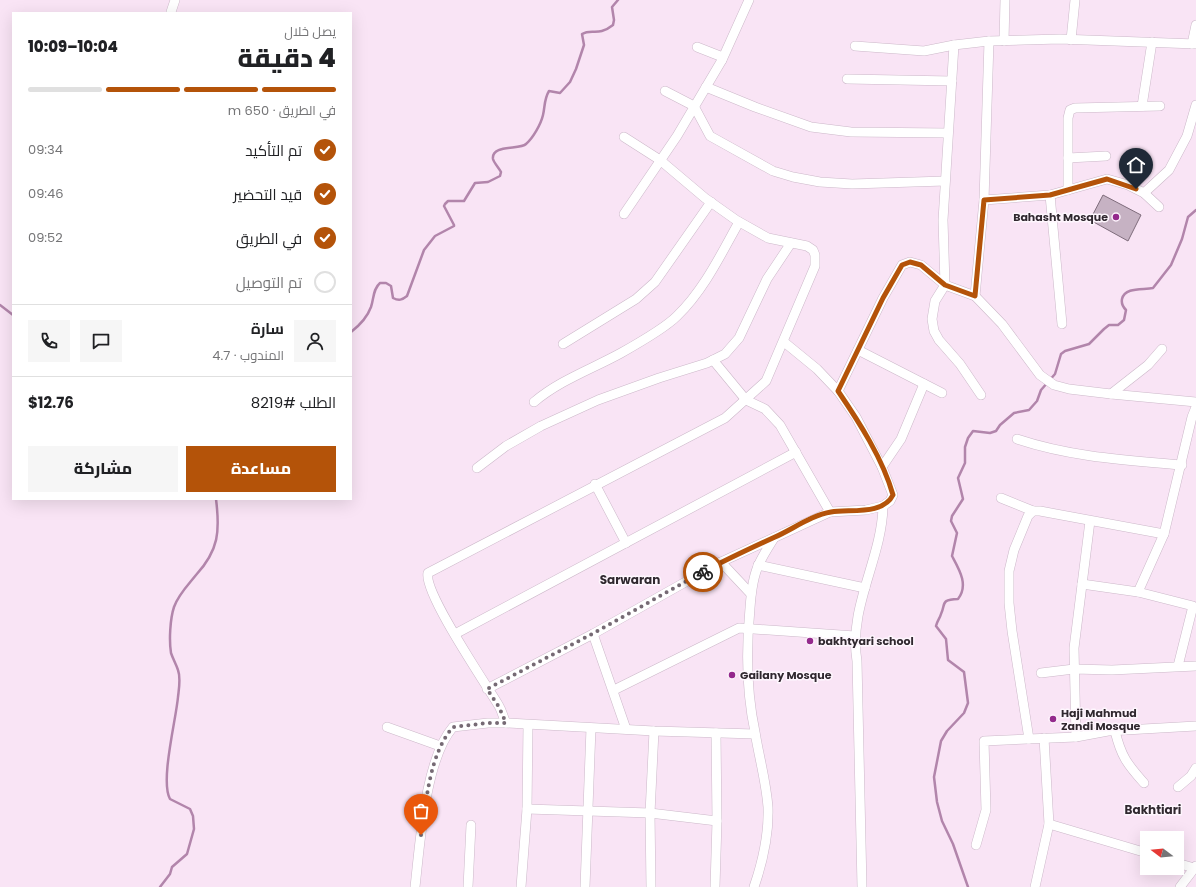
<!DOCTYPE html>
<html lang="ar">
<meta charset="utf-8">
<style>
:root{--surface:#fff;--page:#f6f6f6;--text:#202124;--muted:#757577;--line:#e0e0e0;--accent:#b45309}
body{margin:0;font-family:Poppins,Cairo,sans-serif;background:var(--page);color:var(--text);direction:rtl;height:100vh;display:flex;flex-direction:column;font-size:15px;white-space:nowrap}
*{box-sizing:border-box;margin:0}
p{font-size:13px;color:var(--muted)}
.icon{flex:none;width:22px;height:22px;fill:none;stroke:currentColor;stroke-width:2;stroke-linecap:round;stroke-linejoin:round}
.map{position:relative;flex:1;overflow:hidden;direction:ltr}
.details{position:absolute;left:12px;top:12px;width:340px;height:488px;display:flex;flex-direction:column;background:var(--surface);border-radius:0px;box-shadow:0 4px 16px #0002;direction:rtl}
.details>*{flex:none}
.needle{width:26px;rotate:286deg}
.controls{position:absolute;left:1140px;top:831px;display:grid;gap:8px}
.controls a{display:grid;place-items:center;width:44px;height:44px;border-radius:0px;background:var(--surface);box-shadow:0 4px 16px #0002;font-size:20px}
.pin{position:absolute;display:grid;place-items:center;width:34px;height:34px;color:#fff;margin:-41px -17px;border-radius:50% 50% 50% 0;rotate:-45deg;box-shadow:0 0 4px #0007}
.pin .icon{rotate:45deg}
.courier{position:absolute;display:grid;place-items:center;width:40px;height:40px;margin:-20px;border:3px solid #b45309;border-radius:50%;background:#fff;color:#222;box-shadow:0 1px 5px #0007}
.head em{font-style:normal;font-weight:800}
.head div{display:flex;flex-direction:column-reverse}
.head{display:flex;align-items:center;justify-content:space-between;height:68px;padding:0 16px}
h1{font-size:26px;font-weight:800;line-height:30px}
.bar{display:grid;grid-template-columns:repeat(4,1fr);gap:6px 4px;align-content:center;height:48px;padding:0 16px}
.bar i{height:5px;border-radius:3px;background:var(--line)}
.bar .active{background:var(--accent)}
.bar p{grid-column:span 4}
.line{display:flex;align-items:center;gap:10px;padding:0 16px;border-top:1px solid var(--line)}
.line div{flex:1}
.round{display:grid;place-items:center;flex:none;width:42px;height:42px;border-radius:0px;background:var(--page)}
ol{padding:0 16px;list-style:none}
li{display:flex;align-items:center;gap:12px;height:44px}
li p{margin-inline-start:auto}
li .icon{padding:4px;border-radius:50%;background:var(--accent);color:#fff;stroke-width:4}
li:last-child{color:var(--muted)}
li i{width:22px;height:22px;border:2px solid var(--line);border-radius:50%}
.primary-button{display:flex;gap:8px;margin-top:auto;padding:8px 16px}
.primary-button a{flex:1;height:46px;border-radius:0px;background:var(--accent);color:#fff;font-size:16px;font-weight:800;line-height:46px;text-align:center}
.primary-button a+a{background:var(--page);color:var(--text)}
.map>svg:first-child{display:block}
</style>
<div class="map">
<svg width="1196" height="887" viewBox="0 0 1196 887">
<rect width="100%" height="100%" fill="#f9e4f5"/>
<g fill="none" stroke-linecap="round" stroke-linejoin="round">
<g stroke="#b285ab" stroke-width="2.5">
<polyline points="0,305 13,315"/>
<path d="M351,332C360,325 367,318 371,307C374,298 373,289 380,283H386L391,286L393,298C399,301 402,300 407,296L424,250L435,236L454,226V225L444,206L445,204L448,201H464L475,183L488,182L500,176L501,172C499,168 494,163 493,159C491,144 520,150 526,144C533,138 541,124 543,115C545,107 544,99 549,91L560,93L570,82L576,69L584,45L582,34C592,28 598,37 613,25L614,20L612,7L618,0"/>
<path d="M160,887L170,874L172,867L187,854L194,829L193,816L190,809L170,799C160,781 176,720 178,697C179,688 181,678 178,670C176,664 173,659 171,653C169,641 170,619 174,607C178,595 188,585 196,575C219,550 220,531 216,499"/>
<path d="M968,887L953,844L942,821L937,802L934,777L941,741L947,731L964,713L968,703L964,672L948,660L946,639L936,626C937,621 940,618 941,614C946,603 940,600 958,599C969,585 959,569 952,556L957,533L951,521L952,516L963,499L958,478L965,463V447L968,438L973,431L990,433L996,431L1000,425L1014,413L1029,410L1037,401L1041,390L1055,374L1061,354L1065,351L1089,344L1104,329L1109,325H1118L1124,320L1126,310C1123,307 1121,304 1122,299C1125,287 1142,290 1153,288L1171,265L1182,239L1188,217L1196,210"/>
</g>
</g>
<polygon fill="#c6b2c3" stroke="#7e6c7b" points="1103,195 1141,215 1128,241 1090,220"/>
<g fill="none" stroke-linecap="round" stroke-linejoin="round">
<g stroke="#ccb8c9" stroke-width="10">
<g id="street">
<polyline points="171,12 175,0"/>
<polyline points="1071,40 1075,0"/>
<polyline points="1004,41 1005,0"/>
<polyline points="1192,44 1196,25"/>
<polyline points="954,45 943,220 945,285 935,301 932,319 934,331 939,340 960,364 981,395"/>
<polyline points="855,46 924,51 954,45 989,41 1060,39 1196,44"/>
<polyline points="722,60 749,0"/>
<polyline points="847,79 952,81"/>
<polyline points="706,87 755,107 811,127 851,132 948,133"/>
<polyline points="665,91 694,106 710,136 773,171 793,177 820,182 852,184 945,181"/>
<polyline points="1142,106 1152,42"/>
<polyline points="1068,158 1106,156"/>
<polyline points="1068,190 1068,118 1070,110 1075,108 1160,106"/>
<polyline points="1144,193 1169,170 1187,136 1196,105"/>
<polyline points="1050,195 1062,324"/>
<polyline points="984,200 1050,195 1107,179 1128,185 1144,193 1159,207"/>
<polyline points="624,214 677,136 722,60 720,56 697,47"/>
<polyline points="975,296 984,200 989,41"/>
<polyline points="563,344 636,299 655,282 711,202"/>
<polyline points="858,350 942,393"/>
<polyline points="713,360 746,400 765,409 780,425 830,512"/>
<polyline points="838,391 883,298 902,265 910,262 921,265 945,285 975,296 1002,324 1040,375 1054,385 1069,389 1111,394 1196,402"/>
<polyline points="1111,394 1148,365 1162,349"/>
<path d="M534,402C560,380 592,369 621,353C637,344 665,328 677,316C704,290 721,254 739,222"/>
<path d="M1017,439C1071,457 1125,460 1182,465"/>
<polyline points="882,467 901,439 924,384"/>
<polyline points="477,468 506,446 541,426 598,400 659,378 707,363 725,354 739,338 767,279 791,243"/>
<polyline points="595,484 626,543"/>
<polyline points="1001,498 1033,511"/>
<polyline points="721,562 751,594"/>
<polyline points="758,565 865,588"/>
<polyline points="1082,584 1138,592 1193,606 1178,666"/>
<polyline points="1138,592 1164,534 1192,417 1196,407"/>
<polyline points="455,634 796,452"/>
<polyline points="593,634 626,729"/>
<polyline points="1041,673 1074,669 1112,670 1196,666"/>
<polyline points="487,689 593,634 721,562 830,512 866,510 883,506 890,501 893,495 882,467 856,417 838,391 817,369 784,342"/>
<polyline points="614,690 739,628 855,636"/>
<path d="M506,723C503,717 502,711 499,706C486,684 423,592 428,573L725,418L766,381L815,266V255L813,250L807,246L768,238L736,220L705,198L660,160L624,137"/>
<polyline points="387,727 440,746"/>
<path d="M1115,731C1121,756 1127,764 1144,783"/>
<polyline points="1076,737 1074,648 1090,521"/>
<polyline points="1029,739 1012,631 1009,603 1009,571 1014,550 1028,516 1033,511 1040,511 1164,534"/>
<polyline points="1178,787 1191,776 1196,768"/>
<polyline points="527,809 650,813 717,821"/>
<polyline points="1049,824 1147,853"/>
<polyline points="976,845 986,810 984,741 1076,737 1108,731 1196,726"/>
<polyline points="1177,863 1194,868"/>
<path d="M415,887C420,844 425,759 453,727L488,723H506L654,731L755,734"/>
<polyline points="468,887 471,825"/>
<polyline points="521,887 527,809 528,725"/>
<polyline points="585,887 591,728"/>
<polyline points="651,887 650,813 654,731"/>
<polyline points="715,887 717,821 716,733"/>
<path d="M754,887C763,861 769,835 768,807C766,781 759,757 755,732C746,690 746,650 750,608C751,594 753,576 759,564C763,555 769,546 774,538"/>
<path d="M862,887L857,661C848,607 882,559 883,506"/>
<polyline points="1035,887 1049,824 1044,738"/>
<polyline points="1180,887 1196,866"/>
</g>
</g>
<use href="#street" stroke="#fff" stroke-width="9"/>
</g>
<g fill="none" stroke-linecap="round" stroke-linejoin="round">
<path stroke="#766a74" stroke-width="4" stroke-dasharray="0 7.2" d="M421,835C427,799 429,755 453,727L488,723H506L499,707L487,689L592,634L703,572"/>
<path stroke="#b45309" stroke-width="5" d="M703,572C727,559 751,548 775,537C793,529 812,515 831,512C851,509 883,515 893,495C883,459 859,422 838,391L883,298L902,265L910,262L921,265L945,285L975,296L984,200L1050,195L1107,179L1136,189"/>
</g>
<g fill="#94298c" stroke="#fef6fd" stroke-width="1.5">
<circle cx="1116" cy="217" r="4"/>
<circle cx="810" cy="641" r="4"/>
<circle cx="732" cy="675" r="4"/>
<circle cx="1053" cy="719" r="4"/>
</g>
<g text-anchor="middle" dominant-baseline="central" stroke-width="3" stroke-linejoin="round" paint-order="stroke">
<g font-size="11" font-weight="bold" fill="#30282f" stroke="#fef6fd" text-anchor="start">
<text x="1108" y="217" text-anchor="end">Bahasht Mosque</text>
<text x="818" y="641">bakhtyari school</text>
<text x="740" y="675">Gailany Mosque</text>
<text x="1061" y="713">Haji Mahmud<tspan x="1061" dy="13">Zandi Mosque</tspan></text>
</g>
<g font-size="12" font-weight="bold" fill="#30282f" stroke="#fef6fd">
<text x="630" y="579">Sarwaran</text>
<text x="1153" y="809">Bakhtiari</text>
</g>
</g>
</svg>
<div class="controls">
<a><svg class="needle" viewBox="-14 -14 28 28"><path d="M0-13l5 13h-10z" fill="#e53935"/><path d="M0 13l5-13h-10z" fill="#757577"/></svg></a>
</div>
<div class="pin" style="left:421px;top:835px;background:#ea580c"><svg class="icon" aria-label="bag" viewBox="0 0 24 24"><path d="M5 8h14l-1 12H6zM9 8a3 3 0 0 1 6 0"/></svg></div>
<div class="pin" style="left:1136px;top:189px;background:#1f2937"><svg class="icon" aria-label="home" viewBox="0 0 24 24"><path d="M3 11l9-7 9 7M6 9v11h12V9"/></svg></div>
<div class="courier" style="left:703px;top:572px"><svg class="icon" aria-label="bike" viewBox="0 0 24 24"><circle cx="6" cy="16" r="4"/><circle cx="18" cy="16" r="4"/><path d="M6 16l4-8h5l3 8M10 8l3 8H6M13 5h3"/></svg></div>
<section class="details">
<div class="head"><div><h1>4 دقيقة</h1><p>يصل خلال</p></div><em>10:04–10:09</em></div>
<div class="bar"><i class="active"></i><i class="active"></i><i class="active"></i><i></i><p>في الطريق · 650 m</p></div>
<ol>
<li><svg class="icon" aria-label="check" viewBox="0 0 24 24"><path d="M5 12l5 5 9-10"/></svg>تم التأكيد<p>09:34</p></li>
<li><svg class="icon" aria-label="check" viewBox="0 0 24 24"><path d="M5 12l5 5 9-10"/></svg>قيد التحضير<p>09:46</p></li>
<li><svg class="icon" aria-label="check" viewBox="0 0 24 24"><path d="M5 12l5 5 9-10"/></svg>في الطريق<p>09:52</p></li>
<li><i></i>تم التوصيل</li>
</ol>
<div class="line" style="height:72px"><a class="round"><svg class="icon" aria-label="person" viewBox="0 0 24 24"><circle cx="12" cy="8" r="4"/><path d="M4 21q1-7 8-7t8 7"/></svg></a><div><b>سارة</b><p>المندوب · 4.7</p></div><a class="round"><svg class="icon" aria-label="chat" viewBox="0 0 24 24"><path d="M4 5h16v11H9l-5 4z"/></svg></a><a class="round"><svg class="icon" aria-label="phone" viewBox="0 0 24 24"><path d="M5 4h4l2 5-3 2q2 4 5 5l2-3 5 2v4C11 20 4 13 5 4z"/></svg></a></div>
<div class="line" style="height:52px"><div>الطلب #8219</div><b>$12.76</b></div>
<div class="primary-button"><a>مساعدة</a><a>مشاركة</a></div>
</section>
</div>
